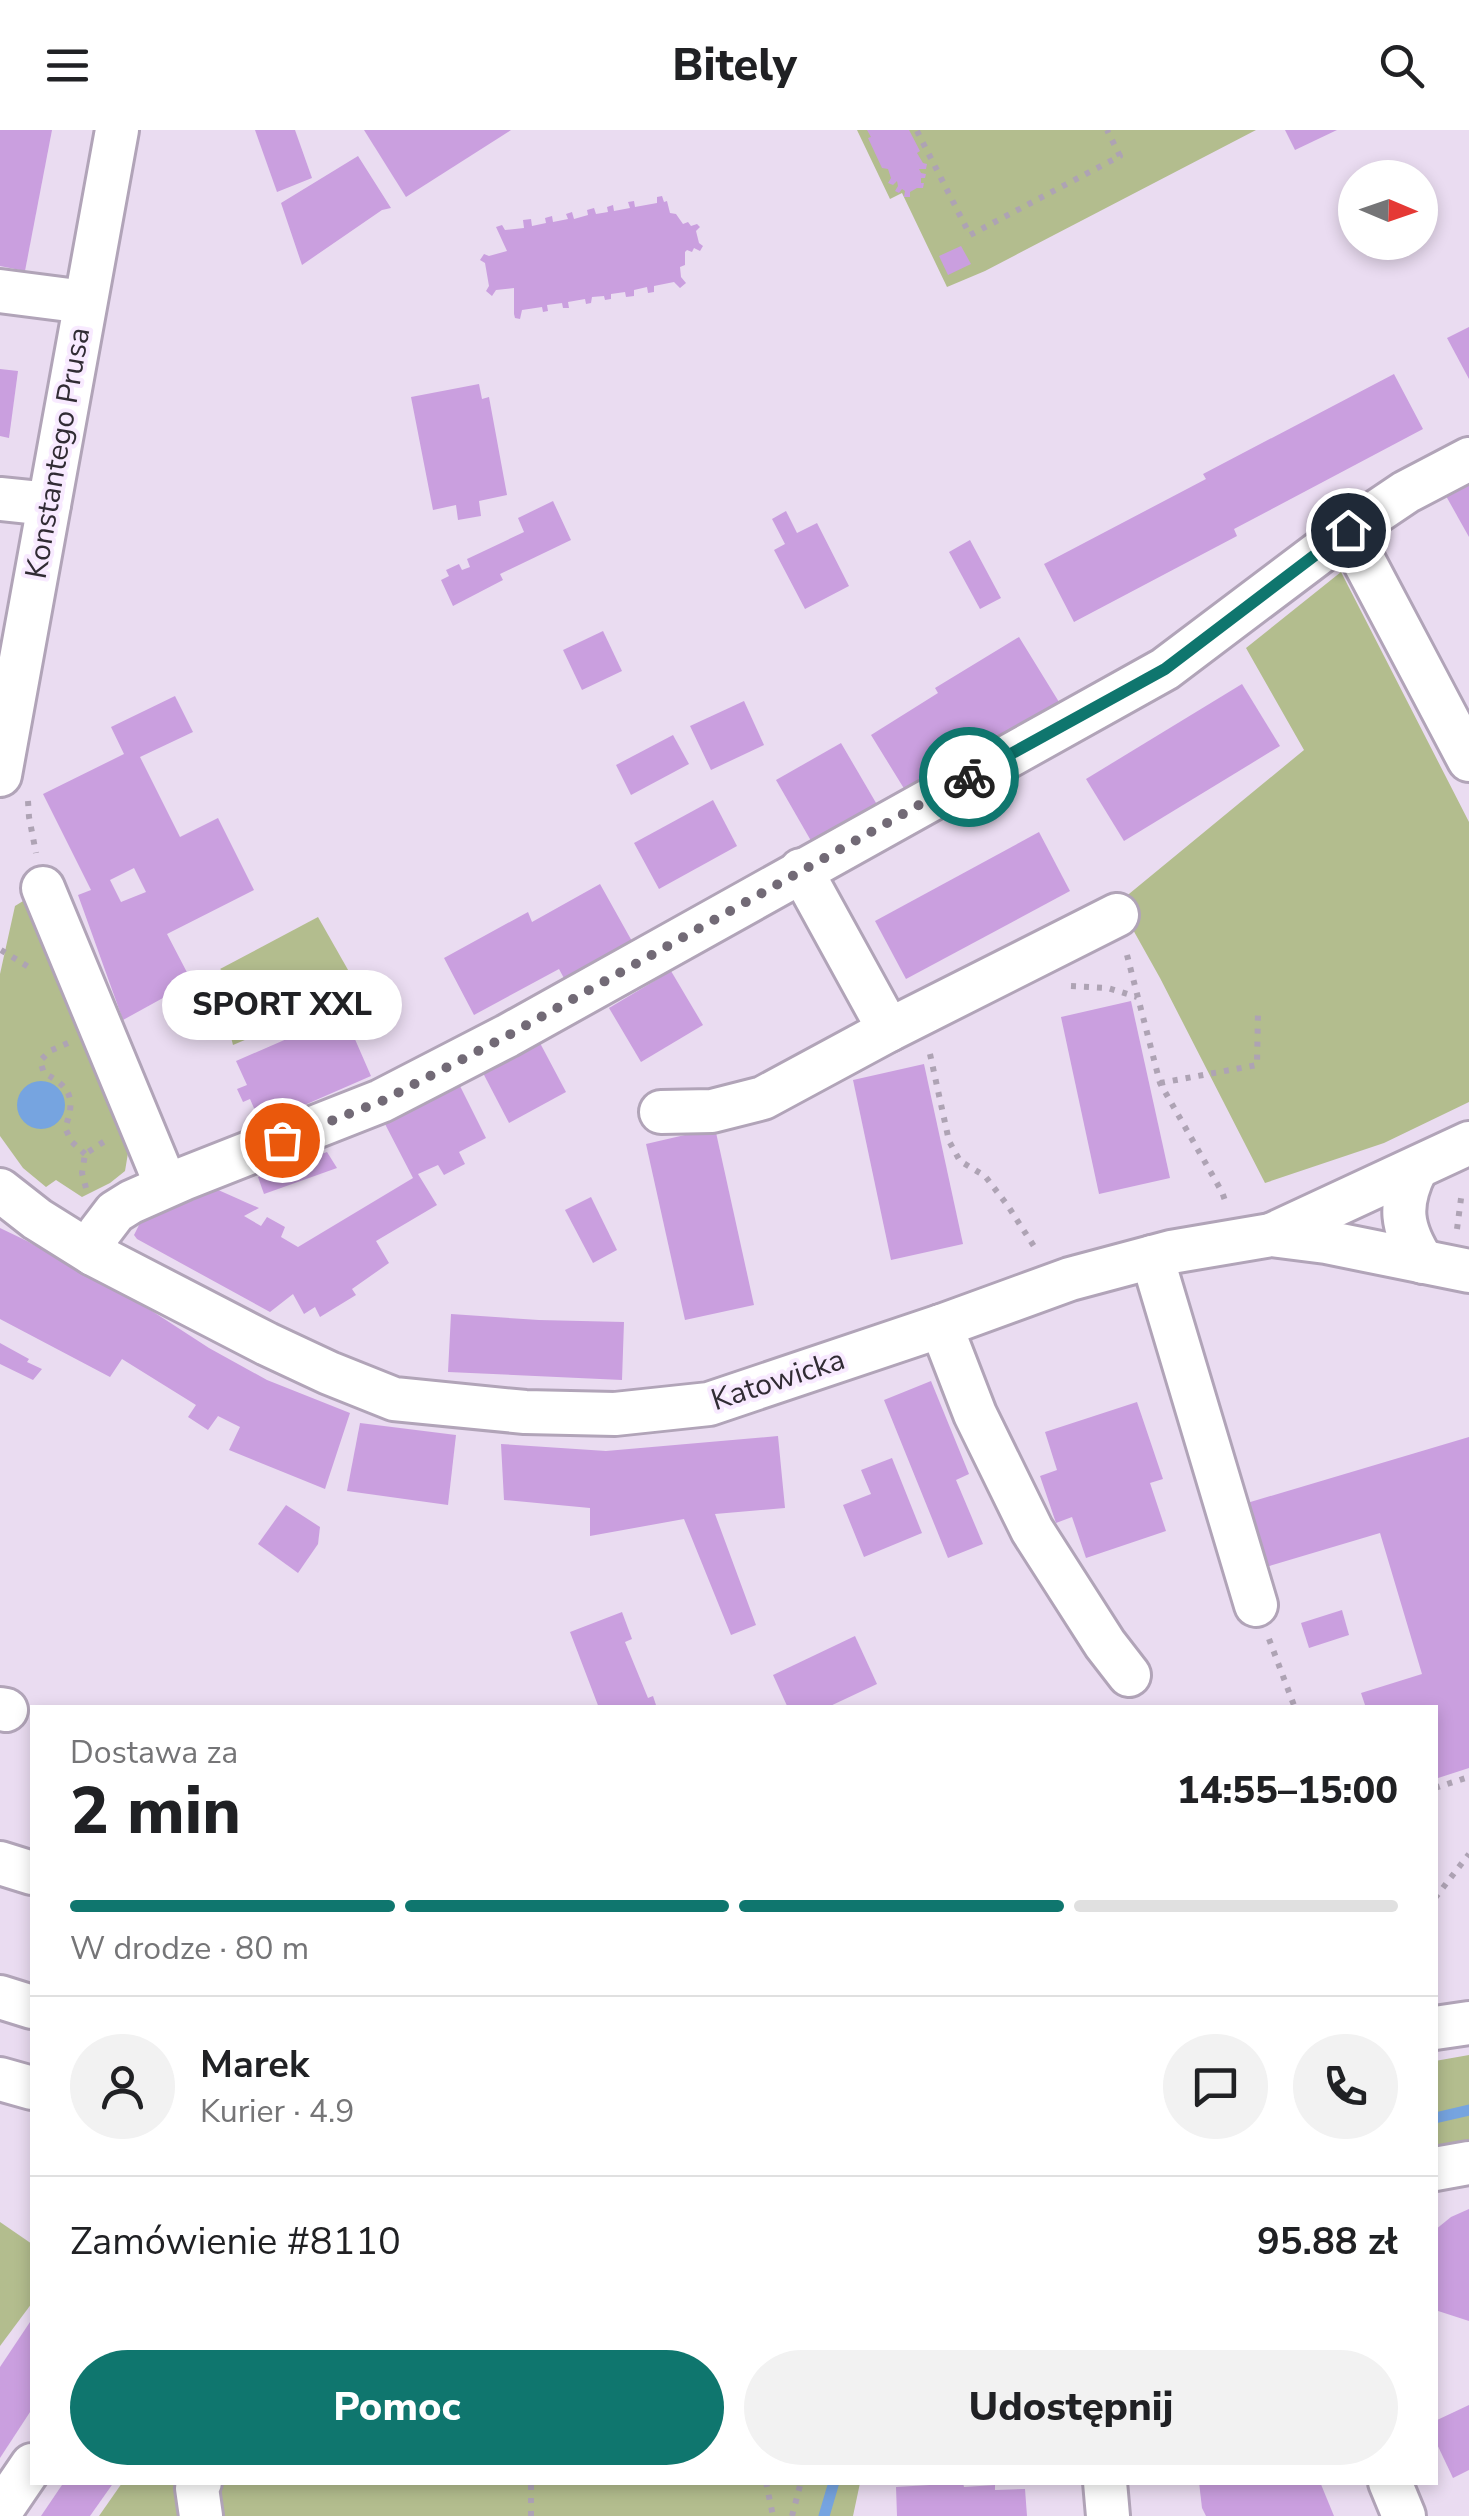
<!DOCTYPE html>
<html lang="pl">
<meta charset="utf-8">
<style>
:root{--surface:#fff;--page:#f2f2f2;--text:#202124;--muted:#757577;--line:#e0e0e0;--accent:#0f766e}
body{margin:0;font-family:"Nunito Sans",sans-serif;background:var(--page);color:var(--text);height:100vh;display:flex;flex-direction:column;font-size:38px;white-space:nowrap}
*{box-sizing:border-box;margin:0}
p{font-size:32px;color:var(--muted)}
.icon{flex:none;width:55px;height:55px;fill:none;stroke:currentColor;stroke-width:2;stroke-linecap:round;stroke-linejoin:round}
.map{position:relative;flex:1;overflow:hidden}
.panel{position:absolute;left:30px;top:1575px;width:1408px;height:780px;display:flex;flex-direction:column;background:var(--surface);border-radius:0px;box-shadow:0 5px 15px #0003}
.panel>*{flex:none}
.needle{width:65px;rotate:92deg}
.controls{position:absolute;left:1338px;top:30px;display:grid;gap:20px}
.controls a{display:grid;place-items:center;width:100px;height:100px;border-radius:50%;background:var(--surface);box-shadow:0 5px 15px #0003;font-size:50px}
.pin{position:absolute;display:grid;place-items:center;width:85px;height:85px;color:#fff;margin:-42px;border:5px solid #fff;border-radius:50%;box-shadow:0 2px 10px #0007}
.courier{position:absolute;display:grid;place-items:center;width:100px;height:100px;margin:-50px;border:8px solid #0f766e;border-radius:50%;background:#fff;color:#222;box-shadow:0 2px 12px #0007}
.bubble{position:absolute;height:70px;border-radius:35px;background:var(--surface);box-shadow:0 5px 15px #0003;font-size:32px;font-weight:800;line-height:70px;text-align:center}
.summary em{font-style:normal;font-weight:800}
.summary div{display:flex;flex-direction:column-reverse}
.summary{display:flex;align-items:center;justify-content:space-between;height:170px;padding:0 40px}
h1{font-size:65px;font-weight:800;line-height:75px}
.bar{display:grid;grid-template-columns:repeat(4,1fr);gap:15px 10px;align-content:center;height:120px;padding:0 40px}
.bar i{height:12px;border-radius:8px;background:var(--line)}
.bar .on{background:var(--accent)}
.bar p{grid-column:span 4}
.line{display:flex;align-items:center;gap:25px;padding:0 40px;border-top:2px solid var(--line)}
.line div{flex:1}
.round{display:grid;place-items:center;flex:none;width:105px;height:105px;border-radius:52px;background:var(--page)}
.primary-button{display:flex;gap:20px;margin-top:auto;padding:20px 40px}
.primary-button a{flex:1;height:115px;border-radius:60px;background:var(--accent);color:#fff;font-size:40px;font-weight:800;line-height:115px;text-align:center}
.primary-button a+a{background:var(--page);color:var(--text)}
header{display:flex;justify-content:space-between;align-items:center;height:130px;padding:0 40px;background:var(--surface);font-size:45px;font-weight:800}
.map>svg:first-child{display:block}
</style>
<header><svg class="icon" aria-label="menu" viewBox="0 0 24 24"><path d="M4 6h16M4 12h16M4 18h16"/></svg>Bitely<svg class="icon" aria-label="search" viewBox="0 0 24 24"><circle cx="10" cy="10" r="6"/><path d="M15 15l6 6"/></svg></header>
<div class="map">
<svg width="1469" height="2386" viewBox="0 0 1469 2386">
<rect width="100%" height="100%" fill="#eadcf1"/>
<g fill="#b3bd8e">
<polygon points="857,0 1256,0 985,141 947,157 902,63 890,69"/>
<polygon points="1341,442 1469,692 1469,972 1384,1013 1265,1053 1160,848 1118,773 1304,620 1246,518"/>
<polygon points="28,768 128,1023 125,1041 110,1053 82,1067 56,1050 46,1057 23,1038 0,1006 0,844 15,776"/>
<polygon points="318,787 360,861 290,891 220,839"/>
<path d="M210,842L280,895L233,915C226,886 222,876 196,860L171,870L168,865Z"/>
<polygon points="1469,1925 1469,2024 1435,2030 1435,1931"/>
<polygon points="0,2092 32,2114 32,2173 0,2216"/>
<polygon points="223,2352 860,2353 853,2386 221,2386 219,2366"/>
<polygon points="122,2353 188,2353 187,2386 99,2386"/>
</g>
<circle fill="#76a4e0" cx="41" cy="975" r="24"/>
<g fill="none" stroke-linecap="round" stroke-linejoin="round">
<g stroke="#76a4e0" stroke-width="11">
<polyline points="1435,1988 1469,1980"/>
<polyline points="824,2386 834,2352"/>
</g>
</g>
<g fill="#ca9fdf" fill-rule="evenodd">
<polygon points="0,0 52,0 25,141 0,136"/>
<polygon points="255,0 295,0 312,48 277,62"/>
<polygon points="364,0 511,0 406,67"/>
<polygon points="867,0 909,0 920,21 917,23 923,33 927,34 926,39 919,39 921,43 926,44 925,48 921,48 921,53 924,53 923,58 917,58 910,62 910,67 904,67 905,61 902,59 899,63 895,61 898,56 897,51 893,55 888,53 891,48 888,39 882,38 868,8 871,7"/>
<polygon points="1285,0 1337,0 1295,20"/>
<polygon points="358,26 391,78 382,80 302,135 281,73"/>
<polygon points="662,66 664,72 667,71 670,83 676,84 683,94 688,92 691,96 697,94 700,97 696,101 699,113 703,116 700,121 694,118 692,122 687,120 685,122 685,135 680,137 681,147 686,153 680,158 674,152 654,156 654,162 648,163 647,157 634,160 634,166 626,167 625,162 611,164 611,169 605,170 604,166 592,167 591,173 586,174 585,169 568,172 569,178 563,178 562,173 547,175 548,181 543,182 542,177 522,180 520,189 515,188 514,184 514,158 496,160 492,166 486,161 489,156 485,133 480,130 484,124 489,126 507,121 496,97 502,95 505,100 524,98 523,90 531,89 532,96 546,93 545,88 552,86 553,92 568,89 566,84 572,82 574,89 588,85 587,80 594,78 596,84 608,82 607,77 613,75 614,81 630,78 628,72 634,71 635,77 657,73 657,67"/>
<polygon points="961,116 971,134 948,145 939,126"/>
<polygon points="1469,197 1469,249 1447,208"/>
<polygon points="0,239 18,241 9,308 0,306"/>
<polygon points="1394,244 1423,299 1234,399 1237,406 1074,492 1044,434 1206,349 1203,344"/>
<polygon points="479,254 482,269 489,267 507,365 479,371 481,386 458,390 456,375 433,380 411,267"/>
<polygon points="1469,353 1469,407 1446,366"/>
<polygon points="553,371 571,410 500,444 503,450 453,476 441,450 449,446 446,440 459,434 462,440 470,437 467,429 524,402 518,388"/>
<polygon points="786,381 797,403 817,393 849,456 805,479 774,420 785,414 772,389"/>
<polygon points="970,410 1001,468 980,479 949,422"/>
<polygon points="603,501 622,541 582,560 563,520"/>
<polygon points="1019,507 1059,572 908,665 871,605 938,563 935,558"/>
<polygon points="1242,554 1280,616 1124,711 1086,649"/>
<path d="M175,566L193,602L140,627L180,707L218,688L254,760L167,804L192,852L123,890L78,765L91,760L43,664L124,624L111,597ZM134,738L146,762L121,772L110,750Z"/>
<polygon points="744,571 764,615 711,640 690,596"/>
<polygon points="673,605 689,634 631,665 616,635"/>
<polygon points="841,613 879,678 814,716 776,650"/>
<polygon points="713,670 737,716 659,759 634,713"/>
<polygon points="1039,702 1070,761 906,849 875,791"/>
<polygon points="600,754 633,813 566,852 559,839 474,885 444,828 528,782 532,792"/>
<polygon points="671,841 703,895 641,932 609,878"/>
<polygon points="1131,871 1170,1048 1099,1064 1061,887"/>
<polygon points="344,884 371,946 261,994 250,969 243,972 237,959 247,955 236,931"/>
<polygon points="540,913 566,962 509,993 483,943"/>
<polygon points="924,934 963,1114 891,1130 853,950"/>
<polygon points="460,956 486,1008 459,1022 465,1034 444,1045 438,1035 418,1044 437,1075 376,1111 389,1133 352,1159 356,1165 320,1187 315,1177 304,1184 293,1164 270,1182 137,1109 134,1105 140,1093 152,1085 216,1059 259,1078 244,1086 261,1096 267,1087 285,1097 281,1107 298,1117 413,1048 385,994"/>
<polygon points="715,998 754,1175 685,1190 646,1014"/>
<polygon points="327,1022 337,1038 264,1064 258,1047"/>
<polygon points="591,1067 617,1120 593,1133 565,1080"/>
<polygon points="0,1098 27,1111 152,1181 209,1218 267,1250 350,1283 325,1359 229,1320 240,1297 218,1286 208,1300 188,1287 196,1275 122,1229 110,1247 0,1189"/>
<polygon points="451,1184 539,1190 624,1192 622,1250 448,1242"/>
<polygon points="0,1213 29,1229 27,1232 42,1239 33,1250 0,1234"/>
<polygon points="931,1251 969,1344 956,1350 983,1414 948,1428 884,1270"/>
<polygon points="1137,1272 1163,1349 1150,1353 1166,1401 1086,1428 1072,1387 1056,1393 1040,1346 1057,1340 1045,1302"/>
<polygon points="360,1293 456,1305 448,1375 347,1361"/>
<polygon points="778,1306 785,1378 715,1384 756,1495 731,1505 684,1389 590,1406 590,1378 504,1370 501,1314 606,1321"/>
<polygon points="1469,1307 1469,1638 1435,1649 1435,1578 1366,1578 1361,1563 1422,1544 1380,1403 1256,1440 1237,1376"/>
<polygon points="892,1328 922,1403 864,1427 843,1375 871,1364 861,1340"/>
<polygon points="286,1375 320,1397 318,1414 298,1443 258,1414"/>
<polygon points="1342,1480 1349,1505 1309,1518 1301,1493"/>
<polygon points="622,1482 632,1509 625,1512 648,1568 653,1566 657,1578 599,1578 570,1502"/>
<polygon points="855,1506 877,1554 826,1578 788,1578 773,1545"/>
<polygon points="1469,2079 1469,2191 1435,2180 1435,2100 1451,2087"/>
<polygon points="32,2189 32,2279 0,2328 0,2237"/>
<polygon points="1469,2275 1469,2340 1453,2348 1435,2310 1435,2291"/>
<polygon points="64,2352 114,2352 90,2386 41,2386"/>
<polygon points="1199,2352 1320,2352 1334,2386 1206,2386 1202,2378"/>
<polygon points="963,2353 964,2357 995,2355 995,2360 1025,2359 1027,2386 897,2386 896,2357"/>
</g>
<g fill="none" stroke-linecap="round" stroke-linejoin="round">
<g stroke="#b1a4b8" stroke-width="48">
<g id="minor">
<polyline points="0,161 85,172"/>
<polyline points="0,369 49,374"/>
<polyline points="1348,401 1469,630"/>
<polyline points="0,645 117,0"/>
<polyline points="801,740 889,900 1117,785"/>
<polyline points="43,758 166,1055"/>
<polyline points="661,982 712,981 763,968 889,900"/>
<path d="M1416,1039C1398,1075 1401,1098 1423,1132"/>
<polyline points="0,1060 37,1089 93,1124 267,1214 329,1243 394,1269 525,1282 615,1284 709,1274 941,1196 1070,1149 1171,1122 1271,1105 1326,1112 1469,1141"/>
<polyline points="1271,1105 1469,1013"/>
<polyline points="93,1124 99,1103 115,1082 131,1072 183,1049 381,971 507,906 1165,539 1348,401 1406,362 1469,329"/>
<polyline points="1152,1127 1256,1475"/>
<polyline points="941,1196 975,1284 1032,1400 1105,1514 1129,1545"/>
<polyline points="0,1579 6,1580"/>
<polyline points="0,1733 32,1743"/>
<polyline points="0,1867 32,1877"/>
<polyline points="1435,1898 1469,1893"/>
<polyline points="0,1949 32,1958"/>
<polyline points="1435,2039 1469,2033"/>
<polyline points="200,2352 197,2358 201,2386"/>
<polyline points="1105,2352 1108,2386"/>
<polyline points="1390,2352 1404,2386"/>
<polyline points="0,2382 32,2335"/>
</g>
</g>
<g stroke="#aea3b4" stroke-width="6" stroke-dasharray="5 8" stroke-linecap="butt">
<polyline points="917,1 970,105 1120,26 1107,0"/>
<polyline points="28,671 29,687 36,723"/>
<polyline points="1,820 32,839"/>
<polyline points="1127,825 1160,953 1222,1062 1227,1076"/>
<polyline points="1071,856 1108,858 1137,867"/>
<path d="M68,913L50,921L40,931L44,943C71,957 76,969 65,998L72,1012L85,1024"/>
<polyline points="930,924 949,1011 960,1031 985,1046 1008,1076 1037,1121"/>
<polyline points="1160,953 1257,935 1258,882"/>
<polyline points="86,1058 82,1043 85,1024 105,1011"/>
<polyline points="1457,1099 1462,1061"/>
<polyline points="1269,1509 1295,1578"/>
<polyline points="1435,1658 1469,1647"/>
<polyline points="1435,1768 1469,1724"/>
<polyline points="766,2352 773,2386"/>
<polyline points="531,2386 531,2352"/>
<polyline points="792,2386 801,2352"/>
</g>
<use href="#minor" stroke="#fff" stroke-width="42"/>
</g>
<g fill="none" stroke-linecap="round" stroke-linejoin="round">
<polyline stroke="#726a76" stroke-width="10" stroke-dasharray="0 18" points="282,1010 382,971 507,906 969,647"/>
<polyline stroke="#0f766e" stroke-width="12" points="969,647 1165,539 1348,400"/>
</g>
<g text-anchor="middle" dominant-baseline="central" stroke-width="8" stroke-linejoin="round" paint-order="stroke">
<g font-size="30" fill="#312c34" stroke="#f8eaff">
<text transform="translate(58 323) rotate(-80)">Konstantego Prusa</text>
<text transform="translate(778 1250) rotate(-18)">Katowicka</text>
</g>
</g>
</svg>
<div class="controls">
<a><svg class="needle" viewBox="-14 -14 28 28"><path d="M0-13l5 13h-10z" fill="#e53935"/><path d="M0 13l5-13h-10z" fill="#757577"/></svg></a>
</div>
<div class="pin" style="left:282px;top:1010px;background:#ea580c"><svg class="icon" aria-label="bag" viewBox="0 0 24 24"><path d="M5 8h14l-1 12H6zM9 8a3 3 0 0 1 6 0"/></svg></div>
<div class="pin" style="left:1348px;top:400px;background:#1f2937"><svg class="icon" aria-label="home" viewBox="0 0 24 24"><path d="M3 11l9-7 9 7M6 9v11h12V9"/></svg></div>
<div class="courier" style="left:969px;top:647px"><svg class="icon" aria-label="bike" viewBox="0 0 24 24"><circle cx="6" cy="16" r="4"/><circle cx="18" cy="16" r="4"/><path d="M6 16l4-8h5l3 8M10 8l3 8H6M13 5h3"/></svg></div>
<div class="bubble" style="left:162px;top:840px;width:240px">SPORT XXL</div>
<section class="panel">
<div class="summary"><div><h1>2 min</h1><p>Dostawa za</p></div><em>14:55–15:00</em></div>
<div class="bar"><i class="on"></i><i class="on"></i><i class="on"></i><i></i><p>W drodze · 80 m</p></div>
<div class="line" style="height:180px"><a class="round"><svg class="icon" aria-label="person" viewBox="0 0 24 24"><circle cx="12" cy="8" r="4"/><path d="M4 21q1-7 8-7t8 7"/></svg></a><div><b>Marek</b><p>Kurier · 4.9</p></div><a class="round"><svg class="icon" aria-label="chat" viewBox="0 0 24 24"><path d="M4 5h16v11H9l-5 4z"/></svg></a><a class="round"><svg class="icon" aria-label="phone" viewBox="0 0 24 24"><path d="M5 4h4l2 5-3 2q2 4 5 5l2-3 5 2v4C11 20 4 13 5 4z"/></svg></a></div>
<div class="line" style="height:130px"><div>Zamówienie #8110</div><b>95.88 zł</b></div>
<div class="primary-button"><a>Pomoc</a><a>Udostępnij</a></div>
</section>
</div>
